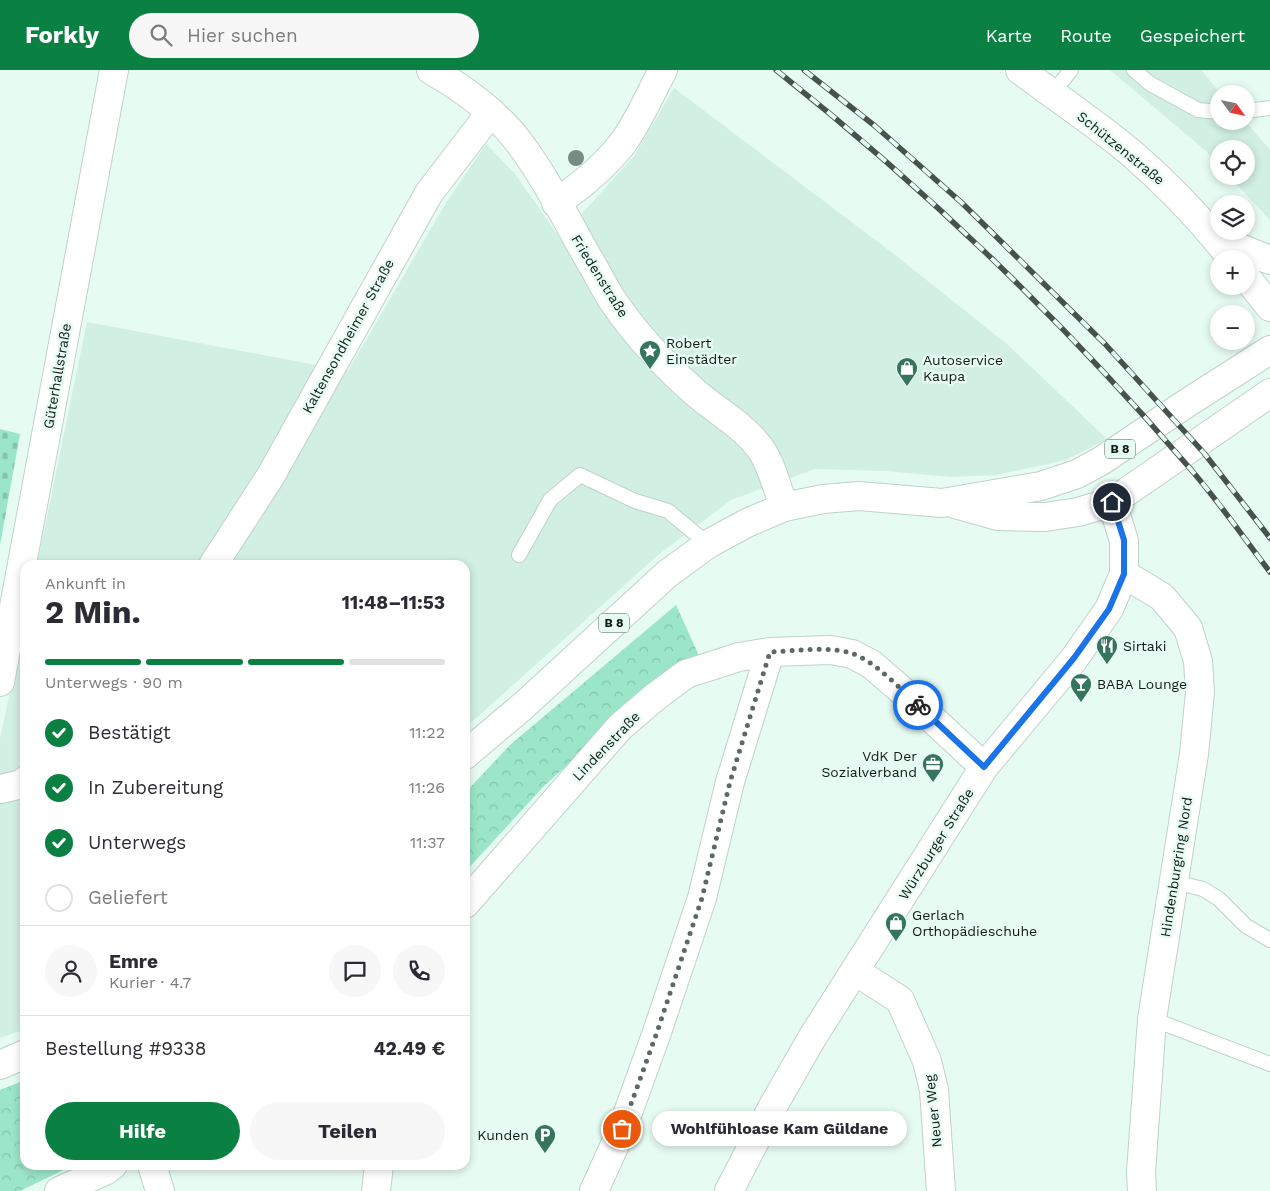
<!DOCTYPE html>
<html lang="de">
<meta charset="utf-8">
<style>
:root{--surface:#fff;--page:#f7f7f7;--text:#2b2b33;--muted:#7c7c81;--line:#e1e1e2;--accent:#0b8043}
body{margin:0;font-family:"Work Sans",sans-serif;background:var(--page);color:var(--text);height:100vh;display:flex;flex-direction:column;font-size:19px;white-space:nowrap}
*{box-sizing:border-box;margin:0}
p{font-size:16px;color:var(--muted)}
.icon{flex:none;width:28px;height:28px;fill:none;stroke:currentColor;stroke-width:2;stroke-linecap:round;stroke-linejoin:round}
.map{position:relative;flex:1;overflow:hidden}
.details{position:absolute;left:20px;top:490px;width:450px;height:610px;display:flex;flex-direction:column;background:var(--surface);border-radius:15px;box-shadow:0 2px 8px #0003}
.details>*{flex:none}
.needle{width:32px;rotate:123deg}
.controls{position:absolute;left:1210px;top:15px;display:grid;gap:10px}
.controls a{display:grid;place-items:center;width:45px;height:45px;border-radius:50%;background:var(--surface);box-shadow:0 2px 8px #0003;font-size:25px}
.pin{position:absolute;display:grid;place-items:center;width:42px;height:42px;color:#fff;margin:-21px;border:2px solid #fff;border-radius:50%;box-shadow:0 1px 5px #0007}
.courier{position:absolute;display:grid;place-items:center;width:50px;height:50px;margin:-25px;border:4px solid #1a73e8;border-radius:50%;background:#fff;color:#222;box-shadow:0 1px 6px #0007}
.bubble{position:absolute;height:35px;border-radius:18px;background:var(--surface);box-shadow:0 2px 8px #0003;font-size:16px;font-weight:700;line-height:35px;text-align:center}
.overview em{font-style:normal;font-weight:700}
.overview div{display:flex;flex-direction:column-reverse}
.overview{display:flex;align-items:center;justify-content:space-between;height:85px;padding:0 25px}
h1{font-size:32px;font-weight:700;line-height:38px}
.bar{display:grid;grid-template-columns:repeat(4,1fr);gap:8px 5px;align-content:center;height:60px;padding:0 25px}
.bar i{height:6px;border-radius:4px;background:var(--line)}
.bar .current{background:var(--accent)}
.bar p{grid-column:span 4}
.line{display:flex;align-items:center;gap:12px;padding:0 25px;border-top:1px solid var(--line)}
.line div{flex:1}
.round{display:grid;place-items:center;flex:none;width:52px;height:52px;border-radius:26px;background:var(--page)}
ol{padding:0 25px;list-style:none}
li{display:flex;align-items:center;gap:15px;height:55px}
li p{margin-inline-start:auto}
li .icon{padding:5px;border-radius:50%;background:var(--accent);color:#fff;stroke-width:4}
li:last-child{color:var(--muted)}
li i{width:28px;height:28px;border:2px solid var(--line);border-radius:50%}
.action{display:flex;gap:10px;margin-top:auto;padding:10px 25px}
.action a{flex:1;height:58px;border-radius:30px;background:var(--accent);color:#fff;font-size:20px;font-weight:700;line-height:58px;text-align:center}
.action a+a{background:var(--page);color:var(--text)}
header{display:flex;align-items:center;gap:30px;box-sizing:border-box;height:70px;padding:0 25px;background:var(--accent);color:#fff}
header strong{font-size:24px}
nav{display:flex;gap:28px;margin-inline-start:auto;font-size:18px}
.search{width:350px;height:45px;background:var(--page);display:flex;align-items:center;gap:12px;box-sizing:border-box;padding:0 18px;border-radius:28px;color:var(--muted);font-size:19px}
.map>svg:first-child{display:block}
</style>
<header>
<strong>Forkly</strong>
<div class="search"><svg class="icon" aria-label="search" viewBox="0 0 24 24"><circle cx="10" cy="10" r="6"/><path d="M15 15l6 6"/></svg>Hier suchen</div>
<nav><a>Karte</a><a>Route</a><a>Gespeichert</a></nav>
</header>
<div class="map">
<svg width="1270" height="1121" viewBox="0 0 1270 1121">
<defs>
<pattern id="cemetery-stones" width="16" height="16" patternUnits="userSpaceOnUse" patternTransform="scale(1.25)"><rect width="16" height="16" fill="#9be5c9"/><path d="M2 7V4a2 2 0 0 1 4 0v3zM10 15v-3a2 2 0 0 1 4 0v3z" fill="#85c4ac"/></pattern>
<pattern id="park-crowns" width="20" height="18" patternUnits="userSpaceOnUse" patternTransform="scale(1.25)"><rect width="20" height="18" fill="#9be5c9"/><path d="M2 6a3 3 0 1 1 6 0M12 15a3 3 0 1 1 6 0" fill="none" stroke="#85c4ac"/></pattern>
</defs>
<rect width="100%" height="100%" fill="#e6fbf2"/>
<g fill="#d1efe3">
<polygon points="1110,0 1201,0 1221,24 1219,24 1219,51 1245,51 1270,80 1270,150 1229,106 1246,106 1246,79 1219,79 1219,95 1206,81"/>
<polygon points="674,18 890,181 1008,275 1107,369 1066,390 996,405 951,407 886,401 815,399 731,430 658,485 465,658 465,495 37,495 87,252 348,301 446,133 486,74 515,104 560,168 634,86"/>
<polygon points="25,551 25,959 0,968 0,669"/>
</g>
<polygon fill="url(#cemetery-stones)" points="0,359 20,364 0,475"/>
<g fill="url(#park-crowns)">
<polygon points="676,535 700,588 614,653 543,717 465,802 465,723 510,675"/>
<polygon points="25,1010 25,1095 74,1095 20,1121 0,1121 0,1020"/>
</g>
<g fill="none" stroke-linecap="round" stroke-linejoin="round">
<g stroke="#bed3ca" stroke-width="16">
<g id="service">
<polyline points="1134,0 1149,13 1198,40 1219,42"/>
<polyline points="1052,24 1071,0"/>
<polyline points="1246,41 1270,38"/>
<polyline points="519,485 550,430 580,405 635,431 668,441 708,474"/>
<polyline points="1174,812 1203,819 1219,829 1246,856 1270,870"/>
<polyline points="1152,949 1270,994"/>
</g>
</g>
<g stroke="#bed3ca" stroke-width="30">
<g id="minor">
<path d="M556,133C581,116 603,98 622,74C637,55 651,22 663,0"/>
<polyline points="213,495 270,407 429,123 491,42"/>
<polyline points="1124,504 1162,527 1188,558 1198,591 1200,622 1194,684 1152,949 1141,1102 1142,1121"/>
<polyline points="0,612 114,0"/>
<polyline points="0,719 22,714 25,711"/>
<polyline points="465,834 620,657 655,627 686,604 739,587 770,582 831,580 852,584 871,594 899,618 984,697"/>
<polyline points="855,901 900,930 927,991 934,1020 941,1121"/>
<polyline points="152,1095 160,1121"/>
<polyline points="59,1121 105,1101 113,1095"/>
<polyline points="376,1121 379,1095"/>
<polyline points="594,1121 622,1059 656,965 702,828 730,712 770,582"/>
<polyline points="729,1121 773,1036 812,968 984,697 1074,589 1109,539 1124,504 1124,471 1112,432"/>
</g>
</g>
<g stroke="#bed3ca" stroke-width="30">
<path id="tertiary" d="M431,0C464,19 498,43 521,75C549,113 570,157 594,198C601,210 607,223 615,234C638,267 667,298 697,324C718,342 743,355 760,378C772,395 777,418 784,437"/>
</g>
<g stroke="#bed3ca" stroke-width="30">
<g id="secondary">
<path d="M1020,0C1056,27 1095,53 1130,82C1167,114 1202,150 1232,189"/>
<polyline points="1217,169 1270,190"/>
<polyline points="1246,207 1270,237"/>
</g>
</g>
<g stroke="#bed3ca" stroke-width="30">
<g id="primary">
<polyline points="955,434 998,446 1045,447 1078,442 1112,432 1270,323"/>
<polyline points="465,685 523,636 667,504 708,474 747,453 784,437 823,429 859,426 942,433 1041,416 1077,404 1101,391 1187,333 1270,280"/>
<polyline points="0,995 25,984"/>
</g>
</g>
<use href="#service" stroke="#fff" stroke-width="14"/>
<use href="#minor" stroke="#fff" stroke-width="28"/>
<use href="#tertiary" stroke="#fff" stroke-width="28"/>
<use href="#secondary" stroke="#fff" stroke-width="28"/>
<use href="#primary" stroke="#fff" stroke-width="28"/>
<g stroke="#47524d" stroke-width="5.5">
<g id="rail">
<path d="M776,0C925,118 1063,251 1187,395C1217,429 1243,467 1270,502"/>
<polyline points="804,0 875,56 962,133 1105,274 1204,383 1270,468"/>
</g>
</g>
<use href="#rail" stroke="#e6fbf2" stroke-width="4" stroke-dasharray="11" stroke-linecap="butt"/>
</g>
<circle fill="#778c84" cx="576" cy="88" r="8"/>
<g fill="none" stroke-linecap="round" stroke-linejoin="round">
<path stroke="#5d6964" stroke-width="5" stroke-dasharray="0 9" d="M622,1059L656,965L702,828L730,712L770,582C796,581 826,576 851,583C872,589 902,620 918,635"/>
<polyline stroke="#1a73e8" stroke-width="6" points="918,635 984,697 1074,588 1109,539 1124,504 1124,470 1112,432"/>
</g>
<defs>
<g id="sight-pin" transform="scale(1.125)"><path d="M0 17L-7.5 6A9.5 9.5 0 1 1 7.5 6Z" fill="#37745f" stroke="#e6fbf2"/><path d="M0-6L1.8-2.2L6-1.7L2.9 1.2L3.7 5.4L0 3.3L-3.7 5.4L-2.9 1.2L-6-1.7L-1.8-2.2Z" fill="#fff"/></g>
<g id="shop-pin" transform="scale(1.125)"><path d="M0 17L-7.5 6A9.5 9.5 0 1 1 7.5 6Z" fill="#37745f" stroke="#e6fbf2"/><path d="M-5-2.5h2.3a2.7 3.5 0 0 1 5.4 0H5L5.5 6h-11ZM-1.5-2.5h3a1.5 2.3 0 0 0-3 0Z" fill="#fff"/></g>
<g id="restaurant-pin" transform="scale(1.125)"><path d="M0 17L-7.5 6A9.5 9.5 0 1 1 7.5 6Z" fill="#37745f" stroke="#e6fbf2"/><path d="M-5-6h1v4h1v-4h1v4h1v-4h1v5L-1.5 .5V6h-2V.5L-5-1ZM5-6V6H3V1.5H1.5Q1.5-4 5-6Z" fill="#fff"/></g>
<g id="bar-pin" transform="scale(1.125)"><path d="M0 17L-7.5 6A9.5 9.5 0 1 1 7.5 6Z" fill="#37745f" stroke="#e6fbf2"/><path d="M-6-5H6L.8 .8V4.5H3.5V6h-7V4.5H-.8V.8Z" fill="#fff"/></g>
<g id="office-pin" transform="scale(1.125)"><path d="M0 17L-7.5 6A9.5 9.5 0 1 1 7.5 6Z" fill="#37745f" stroke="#e6fbf2"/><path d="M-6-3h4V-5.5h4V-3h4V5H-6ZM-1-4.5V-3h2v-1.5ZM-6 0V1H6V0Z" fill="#fff"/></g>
<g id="parking-pin" transform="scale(1.125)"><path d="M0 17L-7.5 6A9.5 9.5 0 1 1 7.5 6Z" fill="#37745f" stroke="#e6fbf2"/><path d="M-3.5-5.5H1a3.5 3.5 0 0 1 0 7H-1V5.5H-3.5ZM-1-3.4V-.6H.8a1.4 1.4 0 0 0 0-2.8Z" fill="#fff"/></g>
</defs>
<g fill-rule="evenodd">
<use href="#sight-pin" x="650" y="281"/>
<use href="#shop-pin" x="907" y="298"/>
<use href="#restaurant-pin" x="1107" y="576"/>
<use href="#bar-pin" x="1081" y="614"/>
<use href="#office-pin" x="933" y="694"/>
<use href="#shop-pin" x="896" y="853"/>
<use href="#parking-pin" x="545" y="1065"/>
</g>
<g text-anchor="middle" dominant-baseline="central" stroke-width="5" stroke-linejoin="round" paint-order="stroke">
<g fill="#e6fbf2" stroke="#525e59" stroke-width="1">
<rect x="1105" y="369.5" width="30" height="19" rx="4"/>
<rect x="599" y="543.5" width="30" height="19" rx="4"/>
</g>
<g font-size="12" font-weight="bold" fill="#131b18">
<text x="1120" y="379">B 8</text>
<text x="614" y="553">B 8</text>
</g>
<g font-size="14" fill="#131b18" stroke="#e6fbf2">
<text transform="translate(1121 78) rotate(39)">Schützenstraße</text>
<text transform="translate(600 206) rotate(58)">Friedenstraße</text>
<text transform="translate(348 266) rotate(-61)">Kaltensondheimer Straße</text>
<text transform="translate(57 306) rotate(-80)">Güterhallstraße</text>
<text transform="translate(606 676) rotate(-46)">Lindenstraße</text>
<text transform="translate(936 774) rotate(-58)">Würzburger Straße</text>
<text transform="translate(1176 797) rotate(-81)">Hindenburgring Nord</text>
<text transform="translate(933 1041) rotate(-96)">Neuer Weg</text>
</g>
<g font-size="14" fill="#131b18" stroke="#e6fbf2" text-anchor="start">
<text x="666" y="273">Robert<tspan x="666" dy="16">Einstädter</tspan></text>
<text x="923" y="290">Autoservice<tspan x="923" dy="16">Kaupa</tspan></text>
<text x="1123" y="576">Sirtaki</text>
<text x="1097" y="614">BABA Lounge</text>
<text x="917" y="686" text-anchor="end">VdK Der<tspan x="917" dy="16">Sozialverband</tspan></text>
<text x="912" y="845">Gerlach<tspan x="912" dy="16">Orthopädieschuhe</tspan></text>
<text x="529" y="1065" text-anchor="end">Kunden</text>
</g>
</g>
</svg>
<div class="controls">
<a><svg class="needle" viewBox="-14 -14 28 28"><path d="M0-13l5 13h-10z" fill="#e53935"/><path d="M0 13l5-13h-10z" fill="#7c7c81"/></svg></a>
<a><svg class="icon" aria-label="locate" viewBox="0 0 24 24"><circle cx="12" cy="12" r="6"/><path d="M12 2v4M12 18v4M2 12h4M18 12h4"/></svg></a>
<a><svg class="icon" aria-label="layers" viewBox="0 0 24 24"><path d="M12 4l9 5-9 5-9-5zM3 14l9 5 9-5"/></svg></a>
<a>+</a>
<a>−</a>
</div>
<div class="pin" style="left:622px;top:1059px;background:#ea580c"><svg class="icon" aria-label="bag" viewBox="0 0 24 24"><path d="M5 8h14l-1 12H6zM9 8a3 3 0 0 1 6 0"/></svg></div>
<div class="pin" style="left:1112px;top:432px;background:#1f2937"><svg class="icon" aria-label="home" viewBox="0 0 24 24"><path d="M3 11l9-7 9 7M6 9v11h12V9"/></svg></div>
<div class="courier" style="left:918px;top:635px"><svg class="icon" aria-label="bike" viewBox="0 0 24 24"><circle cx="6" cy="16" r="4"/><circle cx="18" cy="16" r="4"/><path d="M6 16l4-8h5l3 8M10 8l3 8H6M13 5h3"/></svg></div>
<div class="bubble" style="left:652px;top:1041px;width:255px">Wohlfühloase Kam Güldane</div>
<section class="details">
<div class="overview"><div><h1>2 Min.</h1><p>Ankunft in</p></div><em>11:48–11:53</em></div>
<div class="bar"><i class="current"></i><i class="current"></i><i class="current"></i><i></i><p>Unterwegs · 90 m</p></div>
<ol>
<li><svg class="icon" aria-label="check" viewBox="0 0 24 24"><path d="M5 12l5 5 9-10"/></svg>Bestätigt<p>11:22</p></li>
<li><svg class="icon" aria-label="check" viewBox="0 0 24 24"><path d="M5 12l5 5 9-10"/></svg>In Zubereitung<p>11:26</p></li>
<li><svg class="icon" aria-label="check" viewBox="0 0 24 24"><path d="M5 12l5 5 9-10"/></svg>Unterwegs<p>11:37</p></li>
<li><i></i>Geliefert</li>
</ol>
<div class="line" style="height:90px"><a class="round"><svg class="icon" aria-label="person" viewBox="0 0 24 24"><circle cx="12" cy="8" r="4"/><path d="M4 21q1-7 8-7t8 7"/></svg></a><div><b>Emre</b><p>Kurier · 4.7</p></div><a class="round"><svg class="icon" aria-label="chat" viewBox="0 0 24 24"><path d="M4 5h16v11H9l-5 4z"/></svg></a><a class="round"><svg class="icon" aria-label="phone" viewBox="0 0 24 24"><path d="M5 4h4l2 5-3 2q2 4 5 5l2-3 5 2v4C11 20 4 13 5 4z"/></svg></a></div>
<div class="line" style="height:65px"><div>Bestellung #9338</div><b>42.49 €</b></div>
<div class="action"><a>Hilfe</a><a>Teilen</a></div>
</section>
</div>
